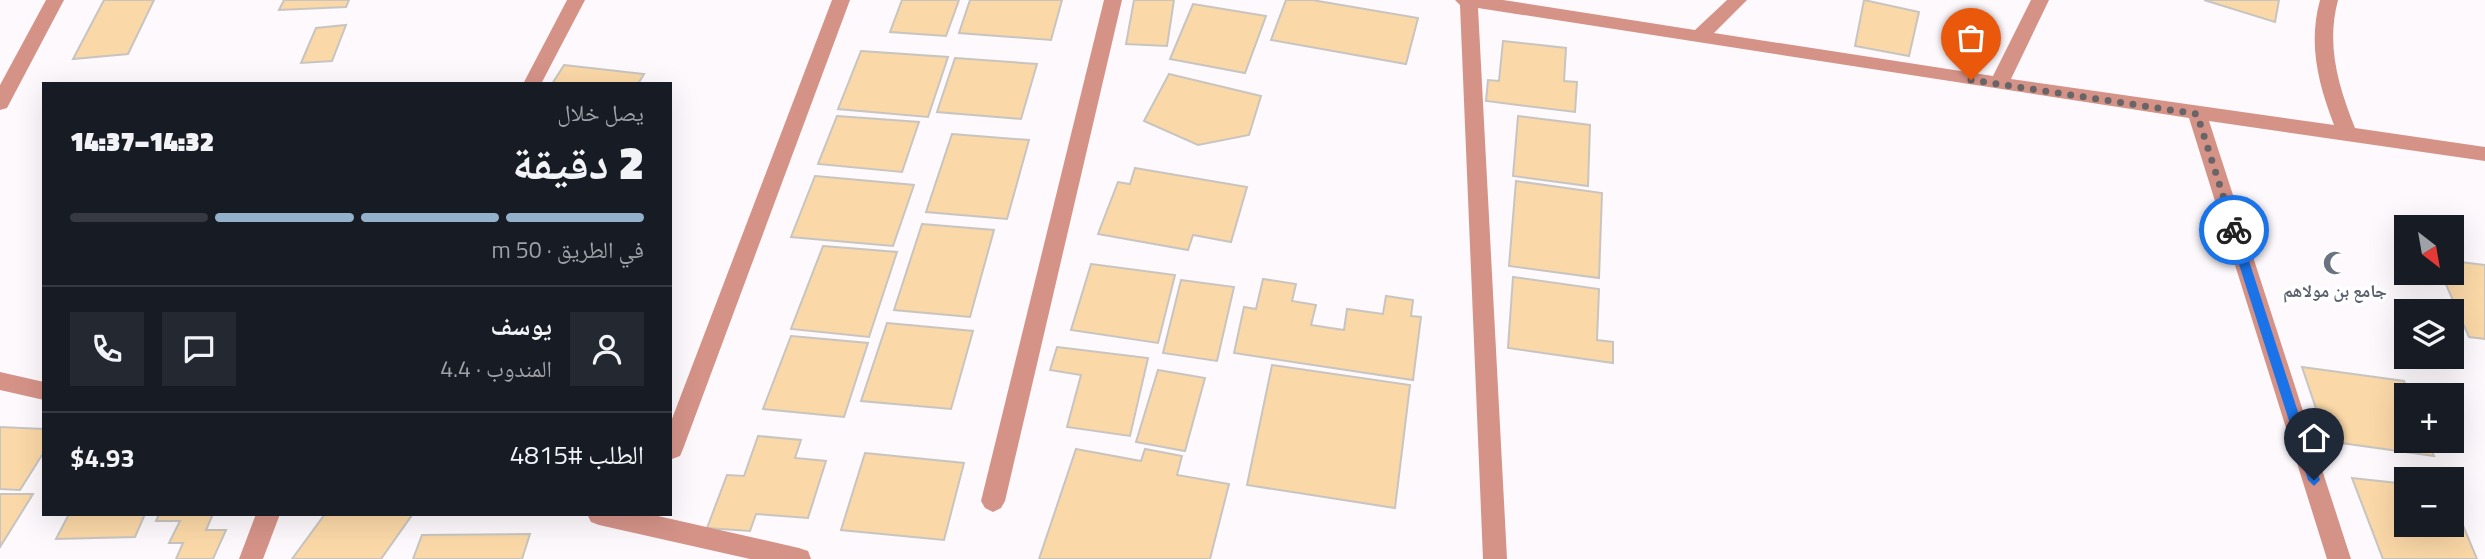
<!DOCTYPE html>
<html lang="ar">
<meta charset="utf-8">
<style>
:root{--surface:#171b24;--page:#242831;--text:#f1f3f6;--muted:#9ea1a6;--line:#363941;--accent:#93b1cb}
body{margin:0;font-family:"Titillium Web","Noto Naskh Arabic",sans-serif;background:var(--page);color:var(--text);direction:rtl;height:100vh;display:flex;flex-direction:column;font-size:26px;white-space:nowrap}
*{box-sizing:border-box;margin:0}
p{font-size:23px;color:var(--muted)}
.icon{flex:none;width:38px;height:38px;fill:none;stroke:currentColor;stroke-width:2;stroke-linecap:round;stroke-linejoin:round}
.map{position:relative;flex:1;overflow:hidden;direction:ltr}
.drawer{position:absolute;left:42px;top:82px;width:630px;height:434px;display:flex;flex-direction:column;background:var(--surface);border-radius:0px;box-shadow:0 7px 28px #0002;direction:rtl}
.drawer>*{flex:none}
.needle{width:46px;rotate:149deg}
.tools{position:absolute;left:2394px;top:215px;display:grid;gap:14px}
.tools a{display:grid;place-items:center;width:70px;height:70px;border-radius:0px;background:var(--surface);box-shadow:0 7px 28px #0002;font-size:35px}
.pin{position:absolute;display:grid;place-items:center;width:60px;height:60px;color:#fff;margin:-72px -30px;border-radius:50% 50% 50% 0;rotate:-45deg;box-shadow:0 0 7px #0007}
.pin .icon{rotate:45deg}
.courier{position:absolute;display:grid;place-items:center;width:70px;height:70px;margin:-35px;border:5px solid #1a73e8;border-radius:50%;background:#fff;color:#222;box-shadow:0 2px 9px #0007}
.overview em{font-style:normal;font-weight:800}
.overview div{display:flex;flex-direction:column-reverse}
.overview{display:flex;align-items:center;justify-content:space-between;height:119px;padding:0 28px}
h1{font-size:46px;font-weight:800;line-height:52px}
.bar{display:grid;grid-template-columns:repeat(4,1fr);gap:10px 7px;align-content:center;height:84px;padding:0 28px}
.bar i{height:9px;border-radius:5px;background:var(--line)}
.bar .on{background:var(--accent)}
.bar p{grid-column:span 4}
.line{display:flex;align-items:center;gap:18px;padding:0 28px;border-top:2px solid var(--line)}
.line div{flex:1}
.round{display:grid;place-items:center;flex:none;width:74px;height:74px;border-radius:0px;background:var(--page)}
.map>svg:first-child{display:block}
</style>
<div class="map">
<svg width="2485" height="559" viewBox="0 0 2485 559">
<rect width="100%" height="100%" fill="#fdf9fd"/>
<g fill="#fbd8a7" stroke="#c8c5c1" stroke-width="2">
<polygon points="104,0 154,0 128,54 73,59"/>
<polygon points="284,0 349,0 346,7 279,10"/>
<polygon points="902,0 959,0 946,36 890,32"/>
<polygon points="970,0 1062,0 1051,40 959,33"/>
<polygon points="1134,0 1174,0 1167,46 1126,44"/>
<polygon points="1286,0 1312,0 1418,18 1406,64 1271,40"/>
<polygon points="1864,0 1919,12 1909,56 1855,46"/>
<polygon points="2204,0 2279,0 2275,22"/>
<polygon points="1193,4 1266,16 1245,73 1170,59"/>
<polygon points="346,25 332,61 301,63 316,28"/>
<polygon points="1503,41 1566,48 1564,81 1577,82 1575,112 1486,101 1488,80 1499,81"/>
<polygon points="861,51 948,57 928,117 838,109"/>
<polygon points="955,58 1037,64 1021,119 937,112"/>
<polygon points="564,65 644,74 638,84 552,84"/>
<polygon points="1169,74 1261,96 1249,135 1198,145 1144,121"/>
<polygon points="837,116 919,122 902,172 818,164"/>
<polygon points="1518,116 1590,125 1588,186 1513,176"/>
<polygon points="952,134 1029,140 1007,219 926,212"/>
<polygon points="1135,168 1247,187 1231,242 1193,235 1188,250 1098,234 1118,182 1130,184"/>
<polygon points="815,176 914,185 893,246 791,237"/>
<polygon points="1516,181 1602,193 1599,278 1509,266"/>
<polygon points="922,224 994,230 970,317 894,310"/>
<polygon points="823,246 897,252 869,337 791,329"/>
<polygon points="2452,261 2485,265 2485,339 2469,337 2441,273 2452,273"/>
<polygon points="1091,264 1175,275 1158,343 1071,330"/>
<polygon points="1513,277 1599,289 1597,340 1613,342 1613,363 1508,348"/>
<polygon points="1263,279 1296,284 1292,301 1316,305 1311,325 1344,330 1347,309 1383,314 1386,296 1413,300 1411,316 1421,317 1413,380 1234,353 1244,307 1256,309"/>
<polygon points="1181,280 1234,287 1217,361 1163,353"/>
<polygon points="887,323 973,331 951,409 861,401"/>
<polygon points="791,336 868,343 844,417 763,409"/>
<polygon points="1057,347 1148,358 1130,436 1067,427 1081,375 1050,370"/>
<polygon points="1272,365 1410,385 1395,508 1247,485"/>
<polygon points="2302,367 2404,381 2410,396 2406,396 2406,441 2428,441 2434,456 2327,441"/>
<polygon points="1158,370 1205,378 1185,451 1136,442"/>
<polygon points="0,427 44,429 44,452 20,490 0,489"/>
<polygon points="758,436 801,440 795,458 826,461 808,518 756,514 750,531 707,528 727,475 744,476"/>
<polygon points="1076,449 1141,461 1145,449 1182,456 1177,475 1229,484 1210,559 1039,559"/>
<polygon points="865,453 964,463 944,540 841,530"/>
<polygon points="2352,478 2406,484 2406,525 2452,525 2452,499 2477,559 2383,559"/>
<polygon points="0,494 33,494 0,547"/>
<polygon points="69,514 145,514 135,537 56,539"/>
<polygon points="159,514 213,514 206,530 226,530 213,559 176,559 183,543 169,543 180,521 156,521"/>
<polygon points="325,514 411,514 412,515 381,559 292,559"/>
<polygon points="530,534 522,559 413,559 422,535"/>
</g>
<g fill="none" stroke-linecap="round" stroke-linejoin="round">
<g fill="#d59388" fill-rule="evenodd">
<polygon points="46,0 64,0 7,108 0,110 0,85"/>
<polygon points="567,0 585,0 541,84 523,84"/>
<polygon points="832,0 850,0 683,449 680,456 672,459 670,424"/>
<polygon points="1104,0 1122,0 1005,501 1001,508 993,512 985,508 981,501"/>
<path d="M1455,0H1503L1695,30L1727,0H1747L1714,33L1993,76L2031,0H2049L2011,79L2334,125C2318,83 2308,44 2320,0H2338C2326,45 2338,85 2355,128L2485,147V161L2209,121L2351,559H2327L2189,118L1478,8L1507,559H1483L1460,5Z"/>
<polygon points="0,372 44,382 44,400 0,390"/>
<polygon points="256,514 280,514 263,559 239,559"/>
<polygon points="587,514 649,514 799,548 808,551 811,559 750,559 599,525 591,522"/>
</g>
</g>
<polygon fill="#1a73e8" points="2234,225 2239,230 2320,480 2314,486 2308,480 2228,230"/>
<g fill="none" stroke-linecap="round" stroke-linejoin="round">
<polyline stroke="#686568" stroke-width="7" stroke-dasharray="0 12.6" points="1971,80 2197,114 2234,230"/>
</g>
<defs>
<g id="mosque-bare" transform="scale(1.89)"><path d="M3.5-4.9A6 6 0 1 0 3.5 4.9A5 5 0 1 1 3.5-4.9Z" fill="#6b7280" stroke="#fff" stroke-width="2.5" paint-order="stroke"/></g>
</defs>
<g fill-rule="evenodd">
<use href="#mosque-bare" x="2335" y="263"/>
</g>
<g text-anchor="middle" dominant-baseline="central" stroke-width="7" stroke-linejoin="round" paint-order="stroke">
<g font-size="18" font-weight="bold" fill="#5b616d" stroke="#fff">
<text x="2335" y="290">جامع بن مولاهم</text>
</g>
</g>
</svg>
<div class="tools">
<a><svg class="needle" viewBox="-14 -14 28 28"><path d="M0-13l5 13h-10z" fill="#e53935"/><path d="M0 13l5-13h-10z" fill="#9ea1a6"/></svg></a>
<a><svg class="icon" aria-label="layers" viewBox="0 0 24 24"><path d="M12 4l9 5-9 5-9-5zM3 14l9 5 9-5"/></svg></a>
<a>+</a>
<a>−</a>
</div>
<div class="pin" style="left:1971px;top:80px;background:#ea580c"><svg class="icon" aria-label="bag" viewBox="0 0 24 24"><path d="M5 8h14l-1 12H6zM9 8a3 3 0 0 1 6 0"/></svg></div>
<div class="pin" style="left:2314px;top:480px;background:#1f2937"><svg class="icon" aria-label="home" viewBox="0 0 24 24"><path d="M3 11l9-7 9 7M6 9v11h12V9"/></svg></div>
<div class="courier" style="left:2234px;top:230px"><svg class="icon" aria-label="bike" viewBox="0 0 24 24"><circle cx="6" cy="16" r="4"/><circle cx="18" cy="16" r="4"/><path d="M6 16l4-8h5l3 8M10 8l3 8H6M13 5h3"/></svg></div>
<section class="drawer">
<div class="overview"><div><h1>2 دقيقة</h1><p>يصل خلال</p></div><em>14:32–14:37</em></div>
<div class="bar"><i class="on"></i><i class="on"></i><i class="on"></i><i></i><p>في الطريق · 50 m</p></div>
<div class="line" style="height:126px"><a class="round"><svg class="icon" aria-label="person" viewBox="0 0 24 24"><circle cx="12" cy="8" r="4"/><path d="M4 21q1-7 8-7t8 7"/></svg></a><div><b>يوسف</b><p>المندوب · 4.4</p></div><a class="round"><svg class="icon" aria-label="chat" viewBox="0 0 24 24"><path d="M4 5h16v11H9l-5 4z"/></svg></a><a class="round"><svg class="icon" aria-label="phone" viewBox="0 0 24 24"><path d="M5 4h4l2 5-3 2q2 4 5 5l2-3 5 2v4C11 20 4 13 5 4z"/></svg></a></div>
<div class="line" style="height:91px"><div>الطلب #4815</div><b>$4.93</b></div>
</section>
</div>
